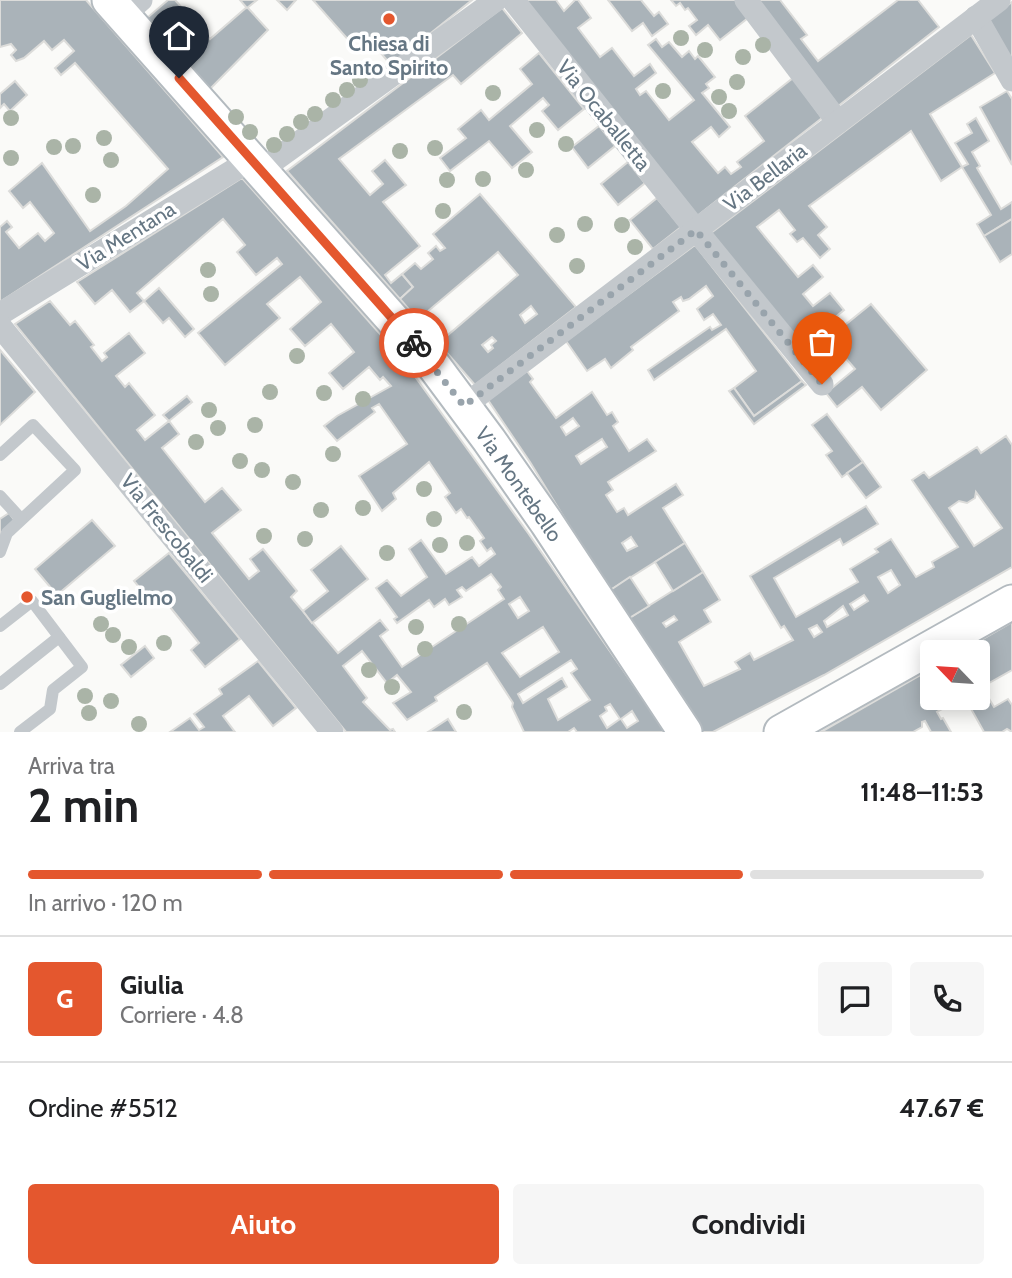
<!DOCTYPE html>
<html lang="it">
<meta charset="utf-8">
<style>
:root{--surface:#fff;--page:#f6f6f6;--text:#202124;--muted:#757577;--line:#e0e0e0;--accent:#e4572e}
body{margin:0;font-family:Cabin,sans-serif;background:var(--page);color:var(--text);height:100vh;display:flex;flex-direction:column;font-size:26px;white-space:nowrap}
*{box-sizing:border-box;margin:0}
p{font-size:23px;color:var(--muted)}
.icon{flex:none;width:38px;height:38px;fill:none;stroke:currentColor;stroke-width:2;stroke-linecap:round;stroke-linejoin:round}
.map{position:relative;height:732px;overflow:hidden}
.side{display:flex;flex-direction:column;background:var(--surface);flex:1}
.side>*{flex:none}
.needle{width:46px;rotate:295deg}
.fabs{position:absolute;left:920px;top:640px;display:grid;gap:14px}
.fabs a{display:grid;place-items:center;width:70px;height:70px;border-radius:7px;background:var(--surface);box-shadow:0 4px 18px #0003;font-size:35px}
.pin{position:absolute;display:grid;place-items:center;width:60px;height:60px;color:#fff;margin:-72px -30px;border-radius:50% 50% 50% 0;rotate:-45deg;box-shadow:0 0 7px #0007}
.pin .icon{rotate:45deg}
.courier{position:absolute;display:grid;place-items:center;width:70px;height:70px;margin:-35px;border:5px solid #e4572e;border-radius:50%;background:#fff;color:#222;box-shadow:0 2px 9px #0007}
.head em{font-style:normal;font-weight:700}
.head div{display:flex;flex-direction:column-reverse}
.head{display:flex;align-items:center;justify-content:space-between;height:119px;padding:0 28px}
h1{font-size:46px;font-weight:700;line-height:52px}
.bar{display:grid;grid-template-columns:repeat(4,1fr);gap:10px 7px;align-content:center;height:84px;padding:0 28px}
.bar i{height:9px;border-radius:5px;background:var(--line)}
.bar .active{background:var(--accent)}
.bar p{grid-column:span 4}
.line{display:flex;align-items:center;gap:18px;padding:0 28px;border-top:2px solid var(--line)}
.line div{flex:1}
.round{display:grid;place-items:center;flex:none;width:74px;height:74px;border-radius:7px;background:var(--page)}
.action{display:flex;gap:14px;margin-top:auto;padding:14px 28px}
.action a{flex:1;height:80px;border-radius:7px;background:var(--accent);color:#fff;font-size:28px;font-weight:700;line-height:80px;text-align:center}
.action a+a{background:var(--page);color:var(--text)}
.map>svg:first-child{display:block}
</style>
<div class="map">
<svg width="1012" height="732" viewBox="0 0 1012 732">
<rect width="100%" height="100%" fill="#fafaf8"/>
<g fill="#aab3b9" stroke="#dcdcda" stroke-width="2" fill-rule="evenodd">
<polygon points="0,0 86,0 223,157 0,302 0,227 7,221 12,227 6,232 19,248 38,233 45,241 54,233 30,202 23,208 9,191 42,163 90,231 126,206 168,169 75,63 61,75 55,68 74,51 64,40 52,50 44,41 24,58 16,61 11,55 16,50 11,44 0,47"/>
<polygon points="168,0 175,0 210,39 247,7 268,30 209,90 147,18"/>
<polygon points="240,0 257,0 247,8"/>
<polygon points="277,0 296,0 287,10"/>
<polygon points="313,0 472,0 391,65 364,33 352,44"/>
<polygon points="520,0 556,0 564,11 575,0 578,0 591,18 578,28 600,57 612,48 634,76 650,64 656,73 636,89 640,95 646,91 669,120 694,100 648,45 656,39 662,47 669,42 682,57 689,51 695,59 698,56 715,77 706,84 709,88 702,93 730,127 719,137 711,127 692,142 718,173 725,167 731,174 741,167 737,162 764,141 745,116 793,78 822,118 696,217"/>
<polygon points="608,0 641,0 654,16 659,12 668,24 652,36 643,23 632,31"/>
<polygon points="671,0 735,0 748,18 720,40 708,25 696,35 689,26 697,20 688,8 685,10 680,3 676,6"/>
<polygon points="758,0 780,0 807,35 801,39 818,61 898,0 918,0 939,27 837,107"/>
<polygon points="1012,2 1012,64 986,21"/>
<polygon points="502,8 522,33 461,84 453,75 339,159 370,195 383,184 372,171 385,160 406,185 383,202 420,246 385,275 391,283 402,274 413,287 400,299 287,171"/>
<polygon points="971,35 995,73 930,114 962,167 941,181 911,131 809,206 827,227 818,235 830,249 820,258 803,238 797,242 790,234 795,230 779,210 757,227 798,277 813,265 823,277 803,294 813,306 830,293 844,310 827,324 835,333 871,304 927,370 881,410 862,387 837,407 826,393 855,369 830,340 809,358 711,233"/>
<polygon points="539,53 584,109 558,130 542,111 549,105 543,98 510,126 532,152 512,168 489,141 450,171 440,158 466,138 458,129 481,110 489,120 532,84 520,69"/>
<polygon points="15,81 27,95 10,111 4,104 0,108 0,94"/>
<polygon points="1007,91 1012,99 1012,165 980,107"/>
<polygon points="976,118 989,141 972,152 980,166 977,168 1001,209 1012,202 1012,219 984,236 977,224 991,215 962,167 968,164 955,143 972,133 967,124"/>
<polygon points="599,126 615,146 588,168 572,147"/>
<polygon points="628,162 645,183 618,205 601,184"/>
<path d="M242,178L403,360L528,533L666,732H577L574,728L568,732H524L512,707L513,703L487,663L435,697L437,701L407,720L393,703L411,692L397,675L387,683L362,651L343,666L367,698L363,702L390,730L393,729L395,732H346L15,324L50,301L70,325L75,321L94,345L91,347L102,361L107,357L104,353L129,333L145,353L116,376L125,387L129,383L155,415L137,430L145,440L169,421L179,434L162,448L205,502L222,488L241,510L212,533L249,579L259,571L250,559L263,549L297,591L291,597L338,653L380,620L388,630L380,636L402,667L504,599L498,590L501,587L491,574L466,591L462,587L457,590L462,597L449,605L445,599L434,607L429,600L397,623L394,619L397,617L376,588L387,580L401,596L427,577L409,549L421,540L446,574L472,557L479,566L495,554L491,548L487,551L480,541L484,538L469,517L467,518L461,509L456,513L445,497L450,493L429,462L393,493L396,499L382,511L359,476L407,444L379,404L372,408L375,412L337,441L324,426L337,416L391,386L383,377L380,380L369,367L343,389L329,373L354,352L331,324L305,346L290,329L321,302L300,277L267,304L280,318L225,365L198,333L282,264L277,258L256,275L237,252L245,245L223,219L137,293L144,301L130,312L112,290L95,304L77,282ZM520,597L529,611L518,618L509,604ZM543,627L559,652L520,677L502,653ZM571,660L577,669L571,673L590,700L558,720L548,699L567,687L562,678L523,703L518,694ZM610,704L620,719L607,728L600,716L607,711L605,707ZM632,711L638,721L627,728L621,719Z"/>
<path d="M480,194L576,307L475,385L400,299L413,287L402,274L415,263L421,269L433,259L428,253L436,246L440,251L445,248L433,234ZM498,252L518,275L442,340L421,317ZM531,306L537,314L525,323L520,315ZM492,337L496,341L491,345L493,348L488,352L482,345Z"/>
<polygon points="657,198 681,227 653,249 630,220"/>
<polygon points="1012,219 1012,254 1000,262 984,236"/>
<polygon points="695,245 802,381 754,416 734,388 756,371 726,329 654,380 648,370 710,327 712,330 721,325 713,314 704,320 697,309 713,296 706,286 689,299 683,301 681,297 673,302 679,311 631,347 633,350 611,368 605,359 587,371 566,341"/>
<polygon points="159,288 194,329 185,337 169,318 163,323 144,301"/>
<polygon points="0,350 35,392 0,425"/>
<path d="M527,371L533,379L530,382L556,418L592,392L607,415L612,412L618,422L613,426L629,451L647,439L656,451L608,482L613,490L606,495L617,512L624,508L628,515L676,484L683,495L663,508L685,543L609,591L530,462L488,400ZM573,418L579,426L566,435L561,427ZM602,439L607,447L581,464L576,456ZM631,537L637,546L627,551L622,543Z"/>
<polygon points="802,381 806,385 754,424 729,391 734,388 754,416"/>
<polygon points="187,396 192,402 169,421 163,415"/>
<polygon points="827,414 863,462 842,477 826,455 832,451 812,425"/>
<path d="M1006,436L1012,445V567L824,675L713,732H695L626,620L703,572L720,600L704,610L711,622L679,642L704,686L740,669L735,662L750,653L754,660L793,640L784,626L781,628L750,576L866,506L878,524L843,545L840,539L774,578L796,617L858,582L850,569L878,552L875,549L891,539L916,577L934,567L932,562L958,547L912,480L924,472L929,478L977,447L981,453ZM976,492L1002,528L974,546L949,508L959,501L967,503L975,498ZM891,570L900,585L888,593L878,577ZM864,595L868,601L854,610L850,604ZM843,606L848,615L827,627L824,621ZM674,616L677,620L666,627L663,623ZM817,625L822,632L814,637L809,629Z"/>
<polygon points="863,462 881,487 866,498 847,473"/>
<polygon points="9,513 15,521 0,534 0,519"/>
<polygon points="92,520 115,546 57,595 35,569"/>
<polygon points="685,543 703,572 673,591 655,562"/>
<polygon points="341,546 368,579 312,623 303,611 328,591 311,570"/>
<polygon points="169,553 240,639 205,667 191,650 199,643 158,592 149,599 134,581"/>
<polygon points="630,577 649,606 626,620 609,591"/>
<polygon points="1012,622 1012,670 982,687 994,707 1008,699 1012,705 1012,732 1007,729 1002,732 984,732 965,698 978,698 978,653 959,653"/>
<polygon points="145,646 154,658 131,677 121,665"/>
<polygon points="258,661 296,708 273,726 249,696 223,716 235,732 170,732 190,718 199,730 204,727 194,714 222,694 219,689"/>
<polygon points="933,668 933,698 962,698 937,712 941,719 943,718 951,732 931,732 925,721 922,722 922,727 913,732 821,732"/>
<polygon points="448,719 456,732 428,732"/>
</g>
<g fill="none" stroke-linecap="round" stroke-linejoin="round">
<g stroke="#b3babf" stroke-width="37">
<g id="secondary">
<polyline points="109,0 434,366 489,440 547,523 685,732"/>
<polyline points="781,732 1012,602"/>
</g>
</g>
<g stroke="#c3c8cc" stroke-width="12">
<polyline points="0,455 33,425 75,470 7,533 0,552"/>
<polyline points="0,496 21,519"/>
<polyline points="0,626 32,601 82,667 53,690 50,709 20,732"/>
<polyline points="0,684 59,637"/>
</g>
<g stroke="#c3c8cc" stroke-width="23">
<polyline points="513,0 696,230 822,384"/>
<polyline points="746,0 838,122"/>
<polyline points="123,16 141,0"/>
<polyline points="976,17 1012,80"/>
<polyline points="261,170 496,0"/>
<polyline points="0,314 252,159"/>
<polyline points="0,326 332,732"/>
<polyline points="464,406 999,0"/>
</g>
<use href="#secondary" stroke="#fff" stroke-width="33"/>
</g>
<g fill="#aab4a7">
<circle cx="681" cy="38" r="8"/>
<circle cx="763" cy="45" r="8"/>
<circle cx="705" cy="50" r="8"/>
<circle cx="743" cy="57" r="8"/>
<circle cx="360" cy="80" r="8"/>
<circle cx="737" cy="82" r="8"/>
<circle cx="347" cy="90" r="8"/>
<circle cx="663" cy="91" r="8"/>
<circle cx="493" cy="93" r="8"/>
<circle cx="719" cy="97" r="8"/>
<circle cx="333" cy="100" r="8"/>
<circle cx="729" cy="111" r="8"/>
<circle cx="315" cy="114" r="8"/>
<circle cx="236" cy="117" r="8"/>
<circle cx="11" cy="118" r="8"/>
<circle cx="301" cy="122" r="8"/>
<circle cx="537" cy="130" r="8"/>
<circle cx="250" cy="132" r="8"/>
<circle cx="287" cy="134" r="8"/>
<circle cx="104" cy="138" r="8"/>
<circle cx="566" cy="144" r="8"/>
<circle cx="274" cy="145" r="8"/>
<circle cx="73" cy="146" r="8"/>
<circle cx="54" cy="147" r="8"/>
<circle cx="435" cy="148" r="8"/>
<circle cx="400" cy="151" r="8"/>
<circle cx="11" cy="158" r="8"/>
<circle cx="111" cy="160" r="8"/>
<circle cx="526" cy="170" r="8"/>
<circle cx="483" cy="179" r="8"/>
<circle cx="447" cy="180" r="8"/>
<circle cx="93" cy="195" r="8"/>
<circle cx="443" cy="211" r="8"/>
<circle cx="585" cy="224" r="8"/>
<circle cx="622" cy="225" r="8"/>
<circle cx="557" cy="235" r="8"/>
<circle cx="635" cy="247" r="8"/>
<circle cx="577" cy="266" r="8"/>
<circle cx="208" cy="270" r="8"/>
<circle cx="211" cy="294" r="8"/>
<circle cx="297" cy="356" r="8"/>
<circle cx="270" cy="392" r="8"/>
<circle cx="324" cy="393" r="8"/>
<circle cx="363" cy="399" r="8"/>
<circle cx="209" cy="410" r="8"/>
<circle cx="255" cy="425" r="8"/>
<circle cx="218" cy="428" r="8"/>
<circle cx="196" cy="442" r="8"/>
<circle cx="333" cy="454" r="8"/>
<circle cx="240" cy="461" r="8"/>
<circle cx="262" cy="470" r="8"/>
<circle cx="293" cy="482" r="8"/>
<circle cx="424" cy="489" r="8"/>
<circle cx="363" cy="508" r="8"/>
<circle cx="321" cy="510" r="8"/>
<circle cx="434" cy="519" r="8"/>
<circle cx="264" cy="536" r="8"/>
<circle cx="305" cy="539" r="8"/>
<circle cx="467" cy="543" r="8"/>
<circle cx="440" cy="545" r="8"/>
<circle cx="387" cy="553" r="8"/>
<circle cx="101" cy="624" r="8"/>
<circle cx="459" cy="624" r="8"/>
<circle cx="416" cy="627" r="8"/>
<circle cx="113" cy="635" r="8"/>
<circle cx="164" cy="643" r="8"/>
<circle cx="129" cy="647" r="8"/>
<circle cx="425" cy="649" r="8"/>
<circle cx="369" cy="670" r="8"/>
<circle cx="392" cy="687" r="8"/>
<circle cx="85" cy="696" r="8"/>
<circle cx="111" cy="701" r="8"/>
<circle cx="464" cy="712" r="8"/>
<circle cx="89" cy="713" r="8"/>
<circle cx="139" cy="724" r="8"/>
</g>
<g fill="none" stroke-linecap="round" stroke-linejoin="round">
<polyline stroke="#99a4ac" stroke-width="7" stroke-dasharray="0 12.6" points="414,343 464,406 696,230 822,384"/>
<polyline stroke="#e4572e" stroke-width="9" points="179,78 414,343"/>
</g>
<g fill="#e4572e" stroke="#fff" stroke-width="2.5">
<circle cx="389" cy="19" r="7"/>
<circle cx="27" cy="597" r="7"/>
</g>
<g text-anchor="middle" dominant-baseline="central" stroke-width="7" stroke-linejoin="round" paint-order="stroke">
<g font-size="21" font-weight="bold" fill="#657683" stroke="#fff">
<text x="389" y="43">Chiesa di<tspan x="389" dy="24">Santo Spirito</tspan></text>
<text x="41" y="597" text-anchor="start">San Guglielmo</text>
</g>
<g font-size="21" fill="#657683" stroke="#fff">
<text transform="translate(604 115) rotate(51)">Via Ocaballetta</text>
<text transform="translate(765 177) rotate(-37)">Via Bellaria</text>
<text transform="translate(126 236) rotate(-32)">Via Mentana</text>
<text transform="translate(519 484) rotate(55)">Via Montebello</text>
<text transform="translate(167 528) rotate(51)">Via Frescobaldi</text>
</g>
</g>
</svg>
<div class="fabs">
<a><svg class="needle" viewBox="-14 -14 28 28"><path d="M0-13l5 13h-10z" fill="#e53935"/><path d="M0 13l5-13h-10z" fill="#757577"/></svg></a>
</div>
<div class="pin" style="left:822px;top:384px;background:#ea580c"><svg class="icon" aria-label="bag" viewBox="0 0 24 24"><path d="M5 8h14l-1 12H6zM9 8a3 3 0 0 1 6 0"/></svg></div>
<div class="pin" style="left:179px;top:78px;background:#1f2937"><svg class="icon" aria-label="home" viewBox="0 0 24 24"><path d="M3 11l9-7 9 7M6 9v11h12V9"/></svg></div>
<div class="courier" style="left:414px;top:343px"><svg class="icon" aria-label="bike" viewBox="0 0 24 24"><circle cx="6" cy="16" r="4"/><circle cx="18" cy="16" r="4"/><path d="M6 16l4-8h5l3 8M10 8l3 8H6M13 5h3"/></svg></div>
</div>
<section class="side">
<div class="head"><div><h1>2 min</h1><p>Arriva tra</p></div><em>11:48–11:53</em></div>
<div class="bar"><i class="active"></i><i class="active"></i><i class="active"></i><i></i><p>In arrivo · 120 m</p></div>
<div class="line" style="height:126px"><b class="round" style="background:var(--accent);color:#fff">G</b><div><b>Giulia</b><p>Corriere · 4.8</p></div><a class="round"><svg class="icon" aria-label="chat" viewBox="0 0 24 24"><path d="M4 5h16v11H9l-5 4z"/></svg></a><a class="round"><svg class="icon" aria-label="phone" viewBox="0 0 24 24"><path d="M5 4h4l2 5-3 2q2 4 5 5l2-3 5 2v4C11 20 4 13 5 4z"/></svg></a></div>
<div class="line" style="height:91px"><div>Ordine #5512</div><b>47.67 €</b></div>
<div class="action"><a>Aiuto</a><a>Condividi</a></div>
</section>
